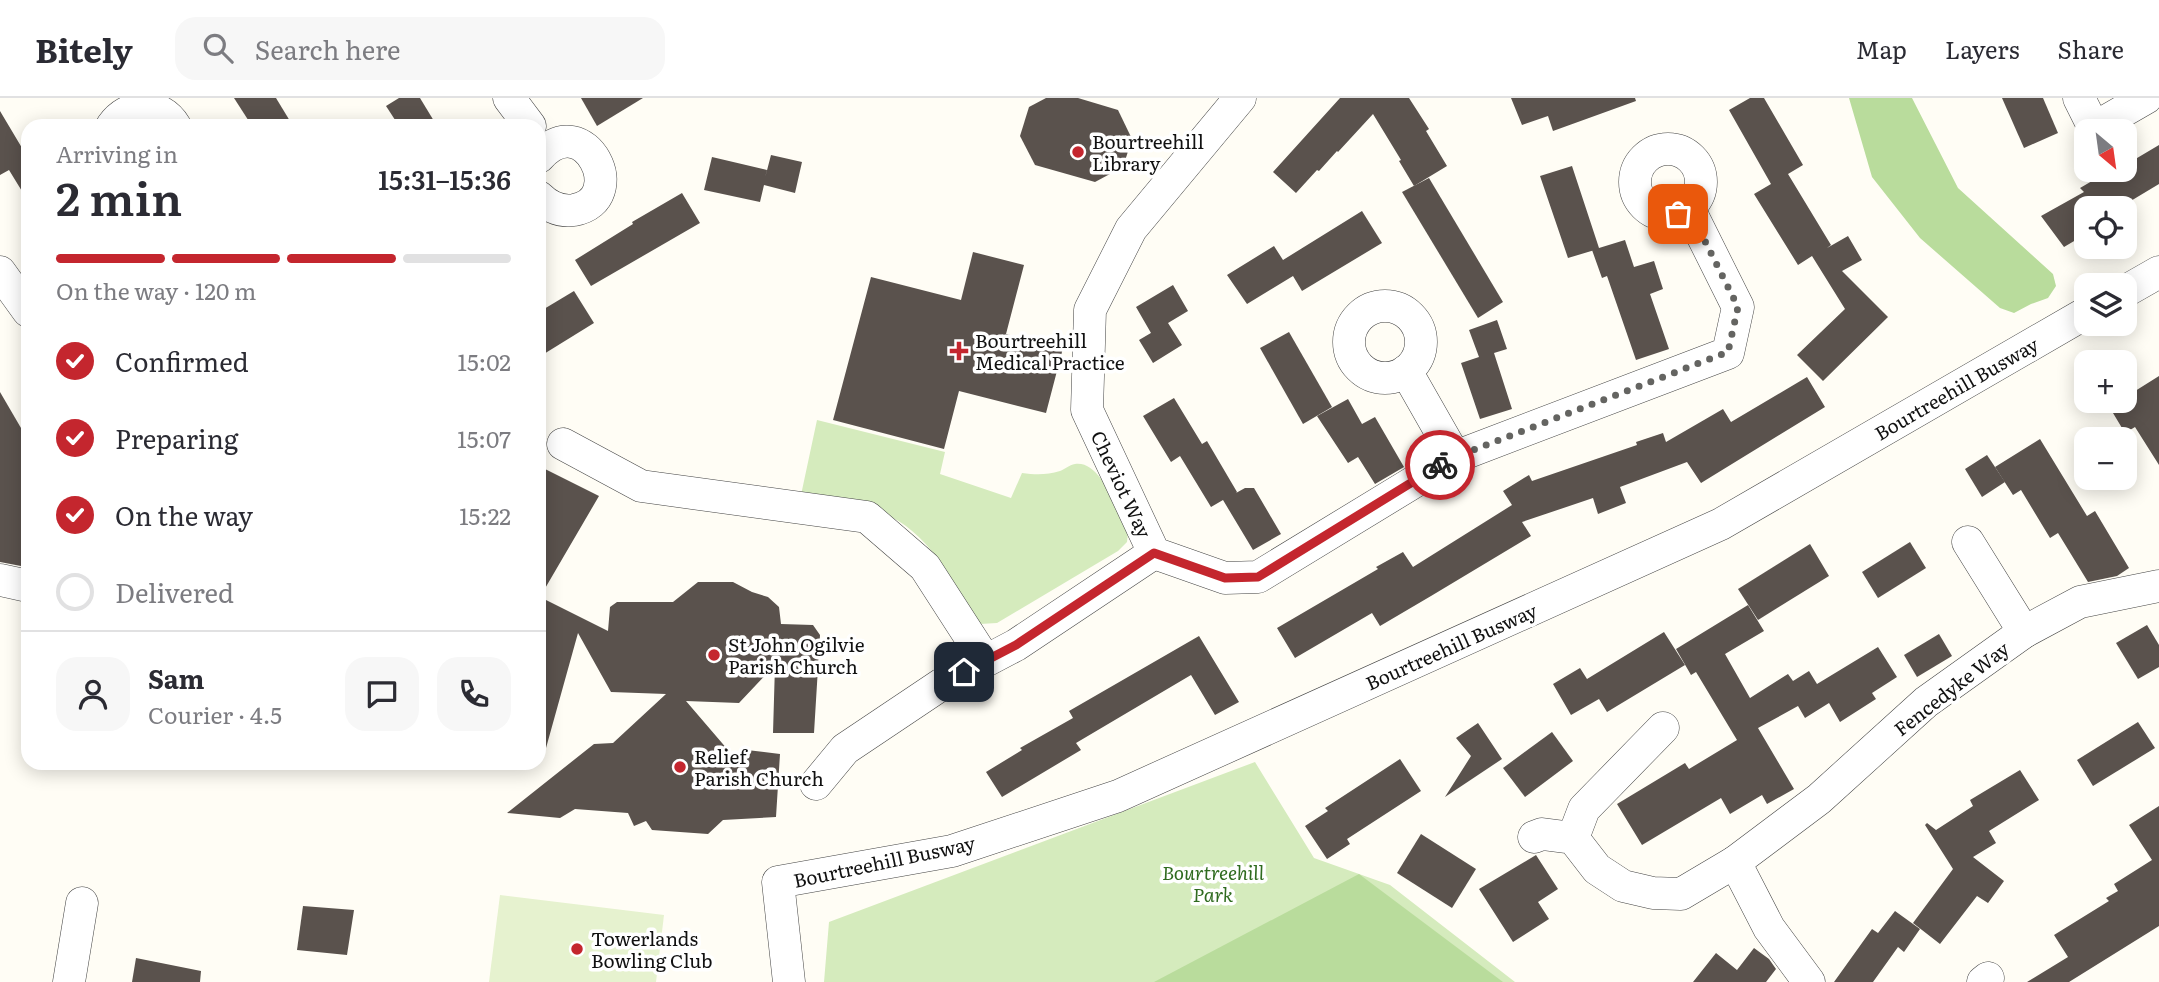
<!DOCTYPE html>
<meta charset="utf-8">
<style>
:root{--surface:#fff;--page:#f7f7f7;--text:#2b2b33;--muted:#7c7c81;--line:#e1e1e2;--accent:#c4262e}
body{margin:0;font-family:Literata,serif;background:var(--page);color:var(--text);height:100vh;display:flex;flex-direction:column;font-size:26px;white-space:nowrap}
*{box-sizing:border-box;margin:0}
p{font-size:23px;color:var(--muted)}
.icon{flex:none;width:38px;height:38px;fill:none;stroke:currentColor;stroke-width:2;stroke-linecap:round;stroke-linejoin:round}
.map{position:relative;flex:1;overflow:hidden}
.drawer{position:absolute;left:21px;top:21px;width:525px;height:651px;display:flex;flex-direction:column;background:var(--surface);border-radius:21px;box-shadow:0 4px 18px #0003}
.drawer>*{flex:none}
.needle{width:46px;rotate:151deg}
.fabs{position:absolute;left:2074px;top:21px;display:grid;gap:14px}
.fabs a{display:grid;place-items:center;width:63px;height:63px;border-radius:14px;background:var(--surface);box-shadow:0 4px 18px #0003;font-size:35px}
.pin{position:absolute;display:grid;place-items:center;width:60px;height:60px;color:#fff;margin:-30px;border-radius:14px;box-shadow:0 4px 10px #0006}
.courier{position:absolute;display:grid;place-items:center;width:70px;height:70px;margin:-35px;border:5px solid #c4262e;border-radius:50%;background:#fff;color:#222;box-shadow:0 2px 9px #0007}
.head em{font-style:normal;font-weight:600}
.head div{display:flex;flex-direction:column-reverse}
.head{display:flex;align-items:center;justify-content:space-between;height:119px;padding:0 35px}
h1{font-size:46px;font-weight:600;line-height:52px}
.bar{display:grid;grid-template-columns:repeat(4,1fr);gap:10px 7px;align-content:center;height:84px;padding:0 35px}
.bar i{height:9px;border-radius:5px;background:var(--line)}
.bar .on{background:var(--accent)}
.bar p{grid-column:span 4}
.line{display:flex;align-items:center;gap:18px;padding:0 35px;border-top:2px solid var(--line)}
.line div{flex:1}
.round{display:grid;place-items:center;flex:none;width:74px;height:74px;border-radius:21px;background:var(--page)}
ol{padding:0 35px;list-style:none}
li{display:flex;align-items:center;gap:21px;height:77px}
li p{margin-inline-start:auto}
li .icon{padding:7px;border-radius:50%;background:var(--accent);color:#fff;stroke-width:4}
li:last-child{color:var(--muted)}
li i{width:38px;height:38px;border:4px solid var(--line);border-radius:50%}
header{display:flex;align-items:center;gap:42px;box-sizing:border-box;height:98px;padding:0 35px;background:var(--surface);border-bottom:2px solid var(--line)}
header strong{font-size:33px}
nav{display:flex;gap:38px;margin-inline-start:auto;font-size:24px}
.search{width:490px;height:63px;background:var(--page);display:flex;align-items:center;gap:18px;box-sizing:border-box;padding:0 24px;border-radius:21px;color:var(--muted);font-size:26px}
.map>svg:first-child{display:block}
</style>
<header>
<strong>Bitely</strong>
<div class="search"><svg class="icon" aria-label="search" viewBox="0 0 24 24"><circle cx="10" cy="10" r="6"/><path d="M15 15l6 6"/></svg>Search here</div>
<nav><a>Map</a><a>Layers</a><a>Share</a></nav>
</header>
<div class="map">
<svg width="2159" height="884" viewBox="0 0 2159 884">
<rect width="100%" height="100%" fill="#fffdf5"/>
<g fill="#d5ebbd">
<path d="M817,322L945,354L940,376L1011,400L1022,375C1036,377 1047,377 1060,373C1065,371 1069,367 1075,366C1102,362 1118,415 1128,435L1127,444L1118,453L997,525L980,526C956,489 932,439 891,419C864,406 830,403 801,397Z"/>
<polygon points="1255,664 1314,760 1390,787 1515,884 824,884 829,824"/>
</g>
<g fill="#b9dc9c">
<polygon points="1849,0 1912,0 1958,90 2053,176 2056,188 2048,200 2031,206 2014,215 2000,210 1920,140 1872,79"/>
<polygon points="1359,776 1503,884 1154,884"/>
</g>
<polygon fill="#e6f2cf" points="500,797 664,817 656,884 489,884"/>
<g fill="#5a524d">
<polygon points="234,0 276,0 293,28 252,28"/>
<polygon points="399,0 420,0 437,28 399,28 386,8"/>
<polygon points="581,0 643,0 597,28"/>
<polygon points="1046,0 1078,0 1118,12 1132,41 1123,69 1095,84 1035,67 1020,38 1029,9"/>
<polygon points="1340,0 1409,0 1429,31 1426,33 1447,68 1414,88 1399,63 1401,62 1373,16 1338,54 1337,53 1319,73 1317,72 1296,95 1273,74"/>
<polygon points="1511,0 1635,0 1636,3 1553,33 1548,18 1522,27"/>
<polygon points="1750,0 1764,0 1803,67 1788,76 1831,147 1827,150 1848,138 1862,162 1842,173 1888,219 1823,283 1797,257 1845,211 1812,158 1798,167 1754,96 1771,86 1729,12"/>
<polygon points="2002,0 2043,0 2058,35 2024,50"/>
<polygon points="0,13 28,60 28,103 9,72 0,77"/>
<polygon points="2159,47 2159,86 2119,110 2086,110 2086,136 2064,149 2041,118 2084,94 2080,90 2111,72 2124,72 2124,64 2127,66"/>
<polygon points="771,57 802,64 795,95 764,87 760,104 704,92 712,59 767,72 765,80"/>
<polygon points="1572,68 1599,150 1625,142 1634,169 1654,163 1663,191 1650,196 1669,251 1636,262 1607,178 1602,180 1592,152 1598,151 1568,160 1540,78"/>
<polygon points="1429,80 1503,204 1478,220 1402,94"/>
<polygon points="682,95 700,125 591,188 575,162 633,126 632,124"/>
<polygon points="1362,113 1382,145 1302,193 1293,178 1247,206 1227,177 1274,148 1283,162"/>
<polygon points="973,154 1024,167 1006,236 1063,250 1046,315 959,293 944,351 833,322 871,179 961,202"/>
<polygon points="1173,187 1188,213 1168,225 1182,247 1153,265 1139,242 1156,232 1151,235 1136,209"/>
<polygon points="574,193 594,225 539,259 539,214"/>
<polygon points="1497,222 1507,251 1494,255 1512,311 1480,321 1461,265 1479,259 1469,232"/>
<polygon points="1289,234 1332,309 1303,326 1260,250"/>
<polygon points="2159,278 2159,367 2135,329 2125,335 2110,310 2120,303 2124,303 2124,300"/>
<polygon points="1807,279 1825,309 1701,385 1687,364 1620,389 1626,405 1598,416 1593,400 1522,424 1531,438 1431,498 1380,528 1372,515 1295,560 1277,530 1378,471 1376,469 1403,454 1413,469 1512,407 1503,393 1529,377 1532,383 1637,347 1636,344 1663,335 1666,344 1723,311 1731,324"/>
<polygon points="0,294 28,342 28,438 21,468 0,464"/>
<polygon points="1174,300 1202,346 1207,343 1237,394 1236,395 1245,390 1254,390 1281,436 1253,452 1223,402 1211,409 1180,358 1171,364 1143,318"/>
<polygon points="1348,301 1362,326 1375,319 1404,369 1375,386 1358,359 1348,365 1317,318"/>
<polygon points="2040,341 2087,418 2095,413 2129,470 2117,478 2088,484 2058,435 2050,440 2021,392 2013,397 1995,369"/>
<polygon points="1987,357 2005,384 1982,399 1965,371"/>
<polygon points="539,368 599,398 540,499 608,533 610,509 617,504 673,504 698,484 733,484 752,494 768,499 779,509 781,526 813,527 820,537 814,635 773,635 775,567 739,605 686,603 734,659 747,652 780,656 776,719 723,722 708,736 652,732 646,723 634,728 628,715 575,711 560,720 507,715 594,646 613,645 666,596 611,594 578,535 546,650 539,649"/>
<polygon points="1910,444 1926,470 1878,500 1862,474"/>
<polygon points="1810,446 1829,478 1758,522 1738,491"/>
<polygon points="1748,507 1764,533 1725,556 1750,600 1788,576 1793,583 1809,573 1817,586 1878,549 1897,579 1872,595 1876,601 1840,624 1829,605 1805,620 1798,608 1758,630 1794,691 1767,706 1762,697 1730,716 1721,700 1642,747 1617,706 1685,665 1689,671 1737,642 1696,574 1691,577 1676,551"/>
<polygon points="2147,527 2159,547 2159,569 2138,581 2116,545"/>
<polygon points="1664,534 1685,567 1607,614 1599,601 1571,617 1553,586 1580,570 1587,581"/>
<polygon points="1939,536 1952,558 1917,579 1904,557"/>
<polygon points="1199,538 1239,604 1215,617 1191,577 1076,645 1081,652 1002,699 986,674 1022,652 1020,650 1073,620 1069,613"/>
<polygon points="2138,624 2155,650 2093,688 2077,662"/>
<polygon points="1478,625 1502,661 1445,699 1471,658 1456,640"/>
<polygon points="1552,634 1573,663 1525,699 1503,670"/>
<polygon points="1400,661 1421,693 1347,741 1350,746 1327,761 1305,728 1328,713 1325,710"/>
<polygon points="2020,672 2039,702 1989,733 1996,745 1973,759 2004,783 1988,805 1977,798 1940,846 1913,825 1953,771 1925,727 1927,725 1936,732 1973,708 1970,702"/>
<polygon points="2159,708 2159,828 2069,884 2027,884 2068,859 2054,837 2109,803 2106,800 2118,793 2114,786 2152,762 2129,727"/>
<polygon points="1421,736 1476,771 1452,810 1397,775"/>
<polygon points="1536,757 1558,791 1538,804 1549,821 1513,844 1479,791"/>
<polygon points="303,808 354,812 347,857 297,852"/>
<polygon points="1895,813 1920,831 1904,854 1898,849 1873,884 1834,884 1872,831 1878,835"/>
<polygon points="1754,850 1769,861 1776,871 1766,884 1693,884 1716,855 1737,872"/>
<polygon points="136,860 201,873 200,884 132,884"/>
</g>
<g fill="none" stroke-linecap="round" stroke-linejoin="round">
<g stroke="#444" stroke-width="33">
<g id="street">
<polyline points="509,0 530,28"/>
<polyline points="1240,0 1131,131 1090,212 1087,312 1154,455 1225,480 1258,479 1455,359 1728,255 1738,209 1689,111"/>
<polyline points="2079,0 2094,30 2146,0"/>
<path d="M112,28C128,5 160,3 175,28"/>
<circle cx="1668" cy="84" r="33"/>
<path d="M539,59C585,7 631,102 574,112C560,114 549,109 539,99"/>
<polyline points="0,174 28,213"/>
<polyline points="2124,194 2159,174"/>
<circle cx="1385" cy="244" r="36"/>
<polyline points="1406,273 1455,359"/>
<polyline points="563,346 641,388 867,419 925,469 985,562"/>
<polyline points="1968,444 2024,534"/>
<polyline points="0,482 28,488"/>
<polyline points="816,686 845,651 942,586 1016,547 1154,455"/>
<polyline points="1534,739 1542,736 1573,740 1597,771 1623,788 1653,795 1681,796 1735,764 1819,701 1926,604 2024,534 2080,504 2159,488"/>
<polyline points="1573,740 1584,711 1663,630"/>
<polyline points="1735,764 1769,830 1809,884"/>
<polyline points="69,884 82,805"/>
<polyline points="789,884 778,784 952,753 1118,698 1721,426 2086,215"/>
<polyline points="1983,884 1988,880"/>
</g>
</g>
<use href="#street" stroke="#fff" stroke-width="32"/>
</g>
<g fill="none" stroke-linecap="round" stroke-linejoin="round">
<polyline stroke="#646461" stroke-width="7" stroke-dasharray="0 12.6" points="1440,367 1455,359 1728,254 1738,209 1689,111 1678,116"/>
<polyline stroke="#c4262e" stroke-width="9" points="964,574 1016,547 1154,455 1225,480 1258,479 1440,367"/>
</g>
<g fill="#c4262e" stroke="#fff" stroke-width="2.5">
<circle cx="1078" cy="54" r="7"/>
<path d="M955.5 242.5h7v7h7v7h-7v7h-7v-7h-7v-7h7z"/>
<circle cx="714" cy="557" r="7"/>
<circle cx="680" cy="669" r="7"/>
<circle cx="577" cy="851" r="7"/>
</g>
<g text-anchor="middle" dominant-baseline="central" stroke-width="7" stroke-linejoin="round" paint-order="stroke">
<g font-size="19" fill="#111" stroke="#fff" text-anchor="start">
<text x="1092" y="43">Bourtreehill<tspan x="1092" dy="22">Library</tspan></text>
<text x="975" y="242">Bourtreehill<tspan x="975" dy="22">Medical Practice</tspan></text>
<text x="728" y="546">St John Ogilvie<tspan x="728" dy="22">Parish Church</tspan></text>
<text x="694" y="658">Relief<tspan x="694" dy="22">Parish Church</tspan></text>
<text x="591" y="840">Towerlands<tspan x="591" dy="22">Bowling Club</tspan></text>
</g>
<g font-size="19" fill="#111" stroke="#fff">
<text transform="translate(1956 290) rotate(-30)">Bourtreehill Busway</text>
<text transform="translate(1122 386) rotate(65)">Cheviot Way</text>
<text transform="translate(1451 548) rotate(-24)">Bourtreehill Busway</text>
<text transform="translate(1951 590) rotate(-38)">Fencedyke Way</text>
<text transform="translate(884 763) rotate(-12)">Bourtreehill Busway</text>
</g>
<g font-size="19" font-style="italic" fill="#2f6b1f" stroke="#fff">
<text x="1213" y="774">Bourtreehill<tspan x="1213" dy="22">Park</tspan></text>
</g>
</g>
</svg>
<div class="fabs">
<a><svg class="needle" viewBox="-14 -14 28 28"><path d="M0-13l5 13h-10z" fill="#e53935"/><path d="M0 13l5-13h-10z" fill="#7c7c81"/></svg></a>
<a><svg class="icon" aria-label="locate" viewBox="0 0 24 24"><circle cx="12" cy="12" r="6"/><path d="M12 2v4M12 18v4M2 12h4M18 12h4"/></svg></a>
<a><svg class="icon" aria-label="layers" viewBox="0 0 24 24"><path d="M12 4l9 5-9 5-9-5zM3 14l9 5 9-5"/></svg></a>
<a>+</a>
<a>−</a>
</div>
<div class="pin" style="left:1678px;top:116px;background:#ea580c"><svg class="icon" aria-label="bag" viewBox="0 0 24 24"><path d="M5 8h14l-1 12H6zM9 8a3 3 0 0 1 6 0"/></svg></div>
<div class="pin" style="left:964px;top:574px;background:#1f2937"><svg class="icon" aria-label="home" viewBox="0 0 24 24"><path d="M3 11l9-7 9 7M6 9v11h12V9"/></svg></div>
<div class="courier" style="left:1440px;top:367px"><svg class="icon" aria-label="bike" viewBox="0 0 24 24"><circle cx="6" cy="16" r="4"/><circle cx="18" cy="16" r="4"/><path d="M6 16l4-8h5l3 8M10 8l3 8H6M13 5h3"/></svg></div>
<section class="drawer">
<div class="head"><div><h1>2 min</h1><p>Arriving in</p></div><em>15:31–15:36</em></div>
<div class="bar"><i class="on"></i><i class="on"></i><i class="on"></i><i></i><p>On the way · 120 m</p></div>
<ol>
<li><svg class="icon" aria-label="check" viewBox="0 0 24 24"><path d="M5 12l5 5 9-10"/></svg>Confirmed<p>15:02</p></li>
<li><svg class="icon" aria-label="check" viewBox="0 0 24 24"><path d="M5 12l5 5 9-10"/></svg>Preparing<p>15:07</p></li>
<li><svg class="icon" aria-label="check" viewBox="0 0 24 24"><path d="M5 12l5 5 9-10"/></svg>On the way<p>15:22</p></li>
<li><i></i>Delivered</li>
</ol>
<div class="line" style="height:126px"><a class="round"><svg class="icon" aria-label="person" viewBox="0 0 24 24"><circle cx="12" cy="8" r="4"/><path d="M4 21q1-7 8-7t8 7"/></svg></a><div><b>Sam</b><p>Courier · 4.5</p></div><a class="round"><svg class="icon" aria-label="chat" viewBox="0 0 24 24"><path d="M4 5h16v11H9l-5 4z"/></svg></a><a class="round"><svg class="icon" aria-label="phone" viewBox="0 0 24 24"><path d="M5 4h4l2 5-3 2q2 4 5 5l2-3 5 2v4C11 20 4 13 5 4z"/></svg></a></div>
</section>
</div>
